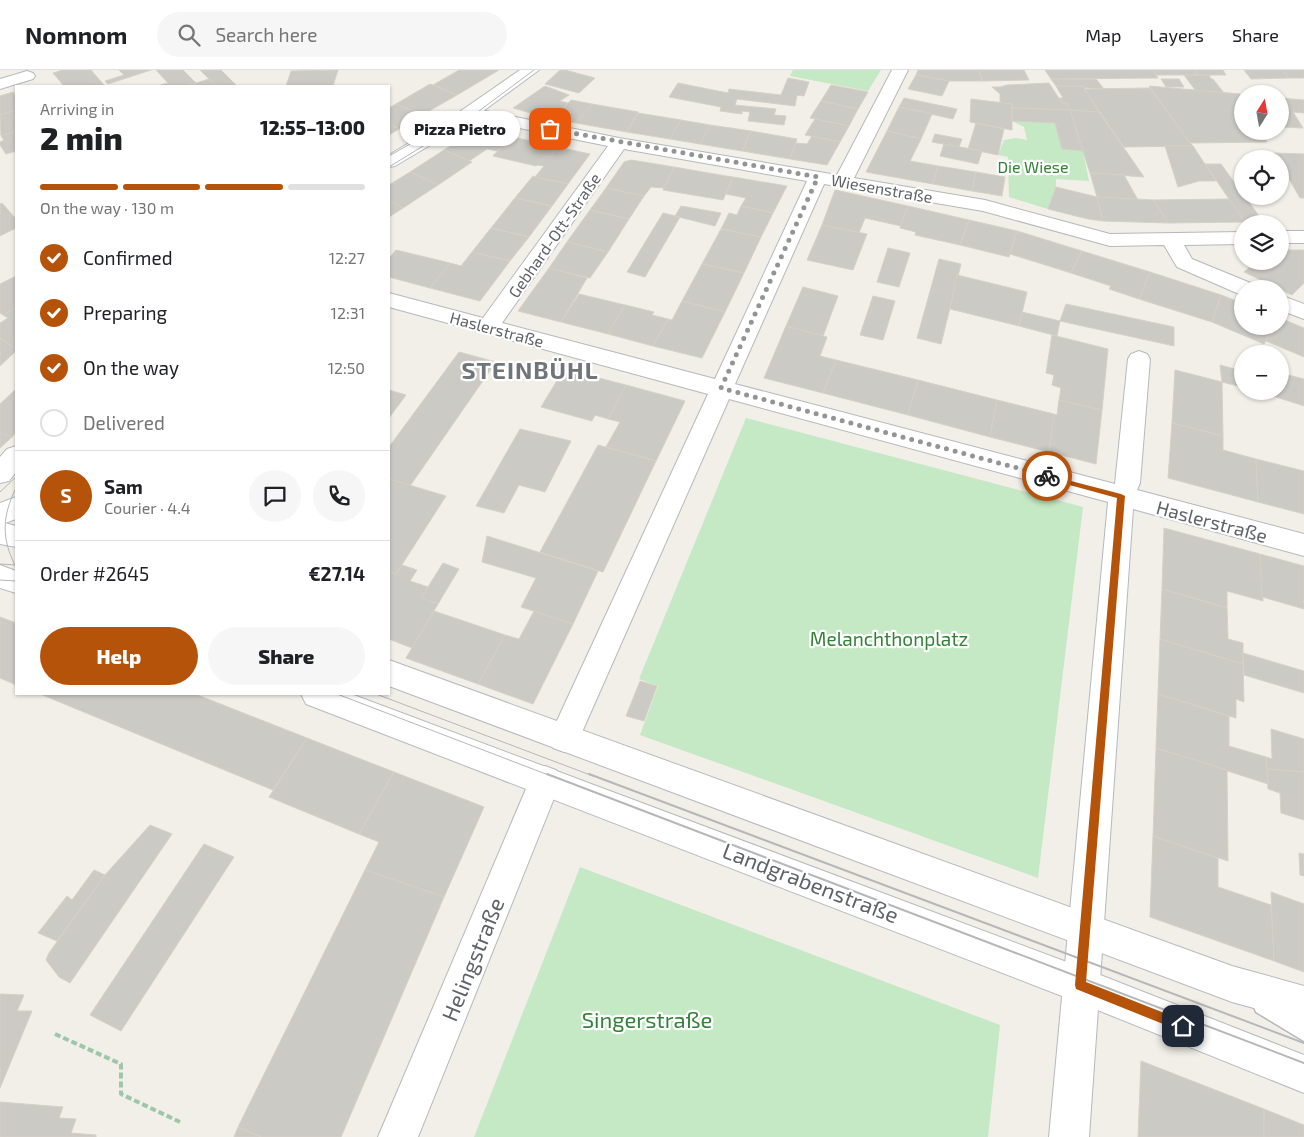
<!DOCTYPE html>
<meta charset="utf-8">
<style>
:root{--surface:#fff;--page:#f6f6f6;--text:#202124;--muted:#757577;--line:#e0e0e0;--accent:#b45309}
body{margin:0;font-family:"Exo 2",sans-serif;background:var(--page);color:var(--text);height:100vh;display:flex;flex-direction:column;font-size:19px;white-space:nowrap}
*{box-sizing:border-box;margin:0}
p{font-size:16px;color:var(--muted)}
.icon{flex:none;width:28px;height:28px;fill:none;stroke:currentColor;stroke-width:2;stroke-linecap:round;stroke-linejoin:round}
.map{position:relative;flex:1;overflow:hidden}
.details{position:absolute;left:15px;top:15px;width:375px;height:610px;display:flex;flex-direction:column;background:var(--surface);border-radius:0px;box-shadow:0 1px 4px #0004}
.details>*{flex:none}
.needle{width:32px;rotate:11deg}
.buttons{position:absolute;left:1234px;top:15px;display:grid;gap:10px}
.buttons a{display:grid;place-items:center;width:55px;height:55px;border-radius:50%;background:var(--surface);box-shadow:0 1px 4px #0004;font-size:25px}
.pin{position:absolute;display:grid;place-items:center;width:42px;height:42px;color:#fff;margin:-21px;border-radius:10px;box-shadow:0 2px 8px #0006}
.courier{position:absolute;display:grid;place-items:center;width:50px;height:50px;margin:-25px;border:4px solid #b45309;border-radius:50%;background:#fff;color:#222;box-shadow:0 1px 6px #0007}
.bubble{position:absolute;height:35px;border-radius:18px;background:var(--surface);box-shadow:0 1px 4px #0004;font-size:16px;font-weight:800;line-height:35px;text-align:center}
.head em{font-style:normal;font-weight:800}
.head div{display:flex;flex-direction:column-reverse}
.head{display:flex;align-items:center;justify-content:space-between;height:85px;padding:0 25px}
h1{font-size:32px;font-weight:800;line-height:38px}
.bar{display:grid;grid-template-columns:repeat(4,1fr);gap:8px 5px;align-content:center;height:60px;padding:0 25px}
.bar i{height:6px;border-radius:4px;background:var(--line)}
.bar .selected{background:var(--accent)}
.bar p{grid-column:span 4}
.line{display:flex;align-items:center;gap:12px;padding:0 25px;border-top:1px solid var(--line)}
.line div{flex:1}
.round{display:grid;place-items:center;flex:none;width:52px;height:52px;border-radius:26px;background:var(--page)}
ol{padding:0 25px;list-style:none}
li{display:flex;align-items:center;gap:15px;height:55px}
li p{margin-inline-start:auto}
li .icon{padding:5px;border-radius:50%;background:var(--accent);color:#fff;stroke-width:4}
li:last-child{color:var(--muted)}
li i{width:28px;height:28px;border:2px solid var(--line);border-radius:50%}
.button{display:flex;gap:10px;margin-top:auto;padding:10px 25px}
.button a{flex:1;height:58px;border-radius:30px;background:var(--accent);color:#fff;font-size:20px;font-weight:800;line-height:58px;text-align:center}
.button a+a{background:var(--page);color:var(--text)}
header{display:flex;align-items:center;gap:30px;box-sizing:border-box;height:70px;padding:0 25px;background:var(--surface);border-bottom:1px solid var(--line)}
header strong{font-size:24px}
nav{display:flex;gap:28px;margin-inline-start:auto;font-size:18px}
.search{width:350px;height:45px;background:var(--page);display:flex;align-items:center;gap:12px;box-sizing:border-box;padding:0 18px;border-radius:28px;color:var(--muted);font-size:19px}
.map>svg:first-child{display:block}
</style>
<header>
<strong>Nomnom</strong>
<div class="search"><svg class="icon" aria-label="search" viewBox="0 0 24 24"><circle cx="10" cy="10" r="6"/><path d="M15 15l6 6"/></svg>Search here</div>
<nav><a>Map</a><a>Layers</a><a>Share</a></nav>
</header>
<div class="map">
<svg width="1304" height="1067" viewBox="0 0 1304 1067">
<rect width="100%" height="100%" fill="#f1efe8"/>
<g fill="#c5e8c5">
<polygon points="793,0 881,0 868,21 790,6"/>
<polygon points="1012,51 1055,53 1062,79 1083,81 1089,111 1056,109 1056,117 1048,139 1009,127 1008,87 998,85 1004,70 1016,68 1027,70 1024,57"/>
<polygon points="746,348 1083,437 1038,808 640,665 658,616 639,609"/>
<polygon points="580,797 1000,955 988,1067 474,1067"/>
</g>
<g fill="#cccac5" stroke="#d6d1c6">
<polygon points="63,0 91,0 104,15 64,16 53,3"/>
<polygon points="119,0 151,0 108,14 105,11 124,5"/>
<polygon points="156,0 183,0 196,13 186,16 157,16 168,13"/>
<polygon points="200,0 221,0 237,16 216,16"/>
<polygon points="338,0 333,16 286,16 291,1"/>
<polygon points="459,0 499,0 457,25 433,15"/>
<polygon points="560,0 565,0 595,8 579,23 545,14"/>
<polygon points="918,0 978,0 983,11 949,11 916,5"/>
<polygon points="978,0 1024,0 1029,10 983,11"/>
<polygon points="1045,0 1153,0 1158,8 1051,9"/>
<polygon points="1153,0 1195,0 1198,5 1156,5"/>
<polygon points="1195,0 1223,0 1226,5 1198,5"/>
<polygon points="1244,0 1282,0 1289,8 1251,9"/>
<polygon points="1282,0 1304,0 1304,8 1289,8"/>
<polygon points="916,5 932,8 949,11 942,26 908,19"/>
<polygon points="1184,5 1209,5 1211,9 1213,9 1224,23 1196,21"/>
<polygon points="788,8 809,12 804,26 797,25 795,36 737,29 735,35 776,39 774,45 786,46 784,55 748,51 750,42 742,41 742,44 720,41 721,37 669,27 678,13 728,23 729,19 781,25"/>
<polygon points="209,9 216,16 189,15 196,13"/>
<polygon points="1051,9 1096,9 1104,19 1056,16"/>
<polygon points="1161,9 1179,9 1184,17 1166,17"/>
<polygon points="1049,13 1062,33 1066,33 1070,40 1012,38 1012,34 1000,33 1000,24 992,17 1000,17 1007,15"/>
<polygon points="430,14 457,25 422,45 396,34"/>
<polygon points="831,15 868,22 858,39 821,31"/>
<polygon points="545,16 569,25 560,31 568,33 552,49 513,38"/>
<polygon points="1056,16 1083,16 1099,42 1070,40 1066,33 1062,33 1059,28 1063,28"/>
<polygon points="1149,16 1240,24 1242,29 1242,61 1261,61 1267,72 1190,73"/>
<polygon points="1150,18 1190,73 1193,76 1124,77 1084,19"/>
<polygon points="13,22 16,26 16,40 0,45 0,26"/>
<polygon points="904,28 957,39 953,49 899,37"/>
<polygon points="1280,28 1304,30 1304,43 1293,42 1303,58 1280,57"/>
<polygon points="971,29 1012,34 1012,60 970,52"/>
<polygon points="571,30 592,34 576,53 552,49"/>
<polygon points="821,31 858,39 849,56 810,48"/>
<polygon points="396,34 422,45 399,59 389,54 389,38"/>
<polygon points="592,34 638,42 627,62 576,53"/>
<polygon points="899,37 932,44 921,69 887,61"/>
<polygon points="1012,38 1070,40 1083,81 1062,79 1055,53 1012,51"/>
<polygon points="16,40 16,61 1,66 0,45"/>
<polygon points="1070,40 1099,42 1144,107 1090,103"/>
<polygon points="638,43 681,50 670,69 627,62"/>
<polygon points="815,49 849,56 840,72 805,65"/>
<polygon points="681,50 710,55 700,74 670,69"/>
<polygon points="976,53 1004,59 998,85 968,79"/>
<polygon points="389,54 399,59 389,65"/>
<polygon points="710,55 751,61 742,81 700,74"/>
<polygon points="478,59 517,68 508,78 502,76 497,81 487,79 469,91 444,80"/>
<polygon points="16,61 16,81 6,84 0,75 0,72 4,70 1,66"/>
<polygon points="751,61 797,69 790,89 742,81"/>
<polygon points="887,61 921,69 910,91 938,96 933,114 866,102"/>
<polygon points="935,64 962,69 959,77 932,72"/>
<polygon points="812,66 840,72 827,95 790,89 796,73 807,74"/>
<polygon points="517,68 536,72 558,77 549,87 545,86 536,96 493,86 502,76 508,78"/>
<polygon points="944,74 982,81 978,94 940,86"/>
<polygon points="1165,76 1193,76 1216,111 1199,111 1178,117"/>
<polygon points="558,77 590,84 568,114 535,107 544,96 537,95 545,86 549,87"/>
<polygon points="444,80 472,92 438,115 410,102"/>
<polygon points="1274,83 1304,84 1304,128 1300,128 1280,93 1280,89 1278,89"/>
<polygon points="631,90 656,94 674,97 664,118 651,117 644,126 606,118 624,92"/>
<polygon points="1205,94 1221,94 1242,123 1242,126 1245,126 1263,152 1245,152"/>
<polygon points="938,96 976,102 972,121 933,114"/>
<polygon points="674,97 726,106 733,107 723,130 663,120"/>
<polygon points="410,102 438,115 403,138 389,131 389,115"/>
<polygon points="976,102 1005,107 1002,126 972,121"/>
<polygon points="1090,103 1124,105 1138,130 1097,127"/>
<polygon points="533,106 535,107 568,114 552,136 515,128"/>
<polygon points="733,107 787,116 773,143 741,136 746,128 726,124"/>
<polygon points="1056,117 1097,127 1103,151 1088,149 1048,139"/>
<polygon points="606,118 644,126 629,149 590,140"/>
<polygon points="835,120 908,136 901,156 865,148 859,163 822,155"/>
<polygon points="1097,127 1154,130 1168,153 1103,151"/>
<polygon points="515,128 552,136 529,167 491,158"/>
<polygon points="1229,129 1245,152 1168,153 1154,130"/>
<polygon points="389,131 403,138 389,147"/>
<polygon points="2,133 16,149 16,158 0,166 0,134"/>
<polygon points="681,136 721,143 715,156 675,146"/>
<polygon points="741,136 773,143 761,167 721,159 729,143 737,145"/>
<polygon points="908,136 969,150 960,175 915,165 916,162 900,158"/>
<polygon points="590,140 629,149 608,182 567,172"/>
<polygon points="663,143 680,147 645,207 627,202"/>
<polygon points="969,150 1017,161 1009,187 960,175"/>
<polygon points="822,155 867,164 853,200 807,190"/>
<polygon points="491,158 529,167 510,191 472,182"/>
<polygon points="721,159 761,167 744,203 702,194"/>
<polygon points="1017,161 1082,181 1071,203 1010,184"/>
<polygon points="567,172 608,182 590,208 549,198"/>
<polygon points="888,178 910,183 899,217 877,212"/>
<polygon points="396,180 450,193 430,218 389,207 389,188"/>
<polygon points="1280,180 1304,180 1304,213 1292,225 1244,202 1257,191 1280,191"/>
<polygon points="1082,181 1150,202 1139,229 1109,219 1111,216 1071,203"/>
<polygon points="472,182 510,191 480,231 430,218 450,193 461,196"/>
<polygon points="939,189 961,194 941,274 917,268"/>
<polygon points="702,194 744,203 725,242 682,231"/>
<polygon points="549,198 587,208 561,252 518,241"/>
<polygon points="1150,202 1221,225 1212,252 1139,229"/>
<polygon points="957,205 1027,222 1019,256 950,239"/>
<polygon points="16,206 16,238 3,245 0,243 0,214"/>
<polygon points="803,217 838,226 823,266 786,256"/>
<polygon points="579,224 625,235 608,264 561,252"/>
<polygon points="1221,225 1242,233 1242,256 1275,256 1264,274 1212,252"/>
<polygon points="873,226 895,231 883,270 860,265"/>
<polygon points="682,231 725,242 702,288 653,276 668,249 672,250"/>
<polygon points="1066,234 1174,257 1174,276 1060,251"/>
<polygon points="625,235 654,242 652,245 668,249 653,276 608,264"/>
<polygon points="16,238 16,279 0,268 0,253 8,248 3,245"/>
<polygon points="1022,242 1060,251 1057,266 1019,256"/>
<polygon points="1280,248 1304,258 1304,287 1266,271 1275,256 1280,256"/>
<polygon points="786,256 827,267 820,286 836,290 823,323 764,308"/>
<polygon points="1052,265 1108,279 1102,340 1059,330 1061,318 1052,315 1054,305 1046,303"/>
<polygon points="0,268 16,279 16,281 0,296"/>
<polygon points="459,282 496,292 410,416 389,409 389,377"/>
<polygon points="836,290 918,310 908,345 823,323"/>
<polygon points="1220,295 1242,301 1242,317 1222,312"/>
<polygon points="564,299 626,315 608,349 595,345 592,351 541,337"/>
<polygon points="1175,300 1222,312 1223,366 1172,353"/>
<polygon points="1280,303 1304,309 1304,336 1270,325 1269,321 1280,321"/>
<polygon points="918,310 997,330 990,367 908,345"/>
<polygon points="626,315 685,331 656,391 606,377 620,352 608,349"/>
<polygon points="16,319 16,362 12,367 0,363 0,334"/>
<polygon points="389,320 406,325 389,348"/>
<polygon points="997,330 1054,344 1049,382 990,367"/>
<polygon points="1059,330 1102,340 1096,394 1049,382 1054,344 1057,345"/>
<polygon points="1172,353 1223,366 1223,380 1256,389 1258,432 1168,408"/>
<polygon points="520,359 571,371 545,422 519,415 504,443 476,436"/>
<polygon points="0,363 12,367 0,378"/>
<polygon points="598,375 656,391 603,502 540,482"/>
<polygon points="1256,389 1304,401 1304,444 1258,432"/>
<polygon points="389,409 446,426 396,504 389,501"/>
<polygon points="1164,458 1260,484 1263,531 1227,521 1227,538 1162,519"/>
<polygon points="487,466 598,501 573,554 521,537 536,508 482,492"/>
<polygon points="1260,484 1304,496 1304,539 1262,527"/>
<polygon points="443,493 459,499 438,534 421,528"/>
<polygon points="402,495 417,500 410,511 428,517 421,528 438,534 412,578 389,569 389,501 396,504"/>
<polygon points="1162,519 1227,538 1228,569 1243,573 1243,594 1160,569"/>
<polygon points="434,541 505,565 478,614 406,588"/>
<polygon points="534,541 573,554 533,634 478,614 505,565 519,569"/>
<polygon points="0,547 16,553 16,615 0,608"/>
<polygon points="1160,569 1243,594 1244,632 1236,629 1236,648 1158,624"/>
<polygon points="1243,583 1304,601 1304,623 1244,605"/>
<polygon points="640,611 657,616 644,651 626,646"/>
<polygon points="40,624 195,624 307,668 273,720"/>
<polygon points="1158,624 1229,646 1229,676 1266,687 1268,714 1156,678"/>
<polygon points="1271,659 1304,669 1304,702 1267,699 1266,687 1272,689"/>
<polygon points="307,668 394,702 359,764 269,727"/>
<polygon points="1156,678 1227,700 1228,791 1153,766"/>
<polygon points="1267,699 1304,702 1304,750 1281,743 1280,723 1268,719"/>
<polygon points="394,702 484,737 444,827 365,800 379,772 359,764"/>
<polygon points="150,755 172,764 70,913 59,907 46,890 49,883 105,805"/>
<polygon points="1153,766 1218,788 1218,817 1271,835 1274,891 1150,847"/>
<polygon points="204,774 234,787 121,961 90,945"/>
<polygon points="1299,783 1304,784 1304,806 1300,805"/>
<polygon points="94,800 105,805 57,871 38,863 67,826 72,830"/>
<polygon points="365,800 444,827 341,1067 261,1067 238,1057"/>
<polygon points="1271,822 1304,834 1304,902 1274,891"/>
<polygon points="0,924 24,925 17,941 32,941 0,1018"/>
<polygon points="1141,991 1264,1039 1264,1067 1138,1067"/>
<polygon points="0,1032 63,1037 59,1048 76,1049 71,1063 96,1065 96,1067 0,1067"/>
<polygon points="1264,1039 1304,1055 1304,1067 1264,1067"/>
<polygon points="238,1057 261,1067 234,1067"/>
</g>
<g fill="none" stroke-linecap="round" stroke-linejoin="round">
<g stroke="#b5b8bc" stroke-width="3">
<polygon id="lane" points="1264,923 1304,947 1304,971 1256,942 1253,934 1256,926"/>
</g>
<g stroke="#b5b8bc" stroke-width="2">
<g id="street">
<path d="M892,0H908L854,108L985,130L1110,164L1242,162V174L1184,175L1192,189L1253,214L1256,219H1242V225L1239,224L1177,197L1164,175L1110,176L983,141L824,114L735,314L1115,414L1128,289L1131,284L1139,281L1147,284L1150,289L1140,413L1137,420L1304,464V486L1133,439L1089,1067H1049L1108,432L729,329L575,678L564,682L553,678L549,668L708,324L389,237V223L483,248L608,76L465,47L463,43L465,39L471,38L619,68L837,105ZM624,79L807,111L715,309L502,253Z"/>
<polygon points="27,1 33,3 35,6 33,9 0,19 0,9"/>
<rect x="1280" y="161" width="24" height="12"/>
<polygon points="1280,225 1304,234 1304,249 1280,240"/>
<polygon points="545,696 556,700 561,711 418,1067 378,1067 534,700"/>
</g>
</g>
<g stroke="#b6babf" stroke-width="2">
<g id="secondary">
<polygon points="520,0 539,0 464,55 395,96 389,97 389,85 452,47"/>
<polygon points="16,376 16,402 9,411 0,413 0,387 7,379"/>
<polygon points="16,427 16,449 5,453 16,456 16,477 0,474 0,433"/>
<polygon points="0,495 16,501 16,523 0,518"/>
<polygon points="389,590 1232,896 1304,916 1304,952 1232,932 389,616"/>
<polygon points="301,624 351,624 1080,897 1304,985 1304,1023 1080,933 306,634"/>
</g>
</g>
<polyline stroke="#9cc7a9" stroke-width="4" stroke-dasharray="6 3" stroke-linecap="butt" points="55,964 121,994 121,1024 180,1052"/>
<use href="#lane" fill="#fff" fill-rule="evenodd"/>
<use href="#street" fill="#fff" fill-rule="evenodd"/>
<use href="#secondary" fill="#fff" fill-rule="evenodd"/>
<g stroke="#b6b7b8" stroke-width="1">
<polyline points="389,86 438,58"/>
<polyline points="389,97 475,44 534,0"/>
<path d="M16,418C2,446 1,469 16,497"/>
<polyline points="0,422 16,407"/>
<polyline points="0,494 16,495"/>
<polyline points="0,510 16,511"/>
<polyline points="337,624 551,706"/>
<polyline points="376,624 593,706"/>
</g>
<g stroke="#b6b7b8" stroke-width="2">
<polyline points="547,704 1304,993"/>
<polyline points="589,704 1304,973"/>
</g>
</g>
<polygon fill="#b45309" points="1044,404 1121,424 1125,426 1086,912 1187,952 1189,956 1187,960 1183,962 1076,919 1075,915 1117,428 1044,408"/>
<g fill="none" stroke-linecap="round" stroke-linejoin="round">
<polyline stroke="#929495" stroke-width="5" stroke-dasharray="0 9" points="550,59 818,107 721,318 1047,406"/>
</g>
<g text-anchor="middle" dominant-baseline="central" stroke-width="4.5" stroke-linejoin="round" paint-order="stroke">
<g font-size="16" fill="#348238" stroke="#fff">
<text x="1033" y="96">Die Wiese</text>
</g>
<g font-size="16" fill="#5f6368" stroke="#fff">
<text transform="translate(882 118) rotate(10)">Wiesenstraße</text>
<text transform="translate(554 165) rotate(-55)">Gebhard-Ott-Straße</text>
<text transform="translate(497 259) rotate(15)">Haslerstraße</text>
</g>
<g font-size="19" fill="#5f6368" stroke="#fff">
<text transform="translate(1212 451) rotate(15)">Haslerstraße</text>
</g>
<g font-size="19" fill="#348238" stroke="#fff">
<text x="889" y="568">Melanchthonplatz</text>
</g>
<g font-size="22" fill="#5f6368" stroke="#fff">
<text transform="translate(811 812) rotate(21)">Landgrabenstraße</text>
<text transform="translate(472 889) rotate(-68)">Helingstraße</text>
</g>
<g font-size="22" fill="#348238" stroke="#fff">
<text x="647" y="949">Singerstraße</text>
</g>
<g font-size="24" font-weight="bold" letter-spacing="1" fill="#70757a" stroke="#fff">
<text x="530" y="299">STEINBÜHL</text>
</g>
</g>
</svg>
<div class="buttons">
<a><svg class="needle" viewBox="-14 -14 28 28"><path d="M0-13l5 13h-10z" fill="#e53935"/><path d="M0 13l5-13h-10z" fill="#757577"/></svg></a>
<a><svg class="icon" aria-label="locate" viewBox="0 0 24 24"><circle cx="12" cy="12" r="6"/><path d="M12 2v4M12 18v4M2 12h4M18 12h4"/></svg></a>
<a><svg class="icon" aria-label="layers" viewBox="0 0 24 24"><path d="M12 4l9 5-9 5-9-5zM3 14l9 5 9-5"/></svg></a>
<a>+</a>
<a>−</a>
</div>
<div class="pin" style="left:550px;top:59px;background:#ea580c"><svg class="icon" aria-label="bag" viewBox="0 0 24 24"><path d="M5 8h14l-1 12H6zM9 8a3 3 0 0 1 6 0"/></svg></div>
<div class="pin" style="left:1183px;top:956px;background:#1f2937"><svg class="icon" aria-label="home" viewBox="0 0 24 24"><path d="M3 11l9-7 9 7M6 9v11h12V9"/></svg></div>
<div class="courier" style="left:1047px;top:406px"><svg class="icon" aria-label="bike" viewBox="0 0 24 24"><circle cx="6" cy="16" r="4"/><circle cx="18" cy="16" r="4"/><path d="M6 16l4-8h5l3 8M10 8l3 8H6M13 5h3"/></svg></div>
<div class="bubble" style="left:400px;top:41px;width:120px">Pizza Pietro</div>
<section class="details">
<div class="head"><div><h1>2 min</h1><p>Arriving in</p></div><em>12:55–13:00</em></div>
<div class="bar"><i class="selected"></i><i class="selected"></i><i class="selected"></i><i></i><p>On the way · 130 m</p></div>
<ol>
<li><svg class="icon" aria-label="check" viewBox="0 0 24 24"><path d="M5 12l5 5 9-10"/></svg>Confirmed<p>12:27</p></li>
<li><svg class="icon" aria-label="check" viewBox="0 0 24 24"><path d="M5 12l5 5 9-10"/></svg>Preparing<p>12:31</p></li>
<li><svg class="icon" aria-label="check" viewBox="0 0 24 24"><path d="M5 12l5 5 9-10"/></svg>On the way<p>12:50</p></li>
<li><i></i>Delivered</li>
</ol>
<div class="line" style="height:90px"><b class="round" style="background:var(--accent);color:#fff">S</b><div><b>Sam</b><p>Courier · 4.4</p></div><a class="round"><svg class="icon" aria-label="chat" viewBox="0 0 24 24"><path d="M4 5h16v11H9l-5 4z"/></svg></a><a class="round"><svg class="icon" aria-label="phone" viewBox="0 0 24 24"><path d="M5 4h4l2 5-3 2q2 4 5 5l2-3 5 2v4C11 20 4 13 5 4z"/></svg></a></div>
<div class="line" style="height:65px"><div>Order #2645</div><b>€27.14</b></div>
<div class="button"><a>Help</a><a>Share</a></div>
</section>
</div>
